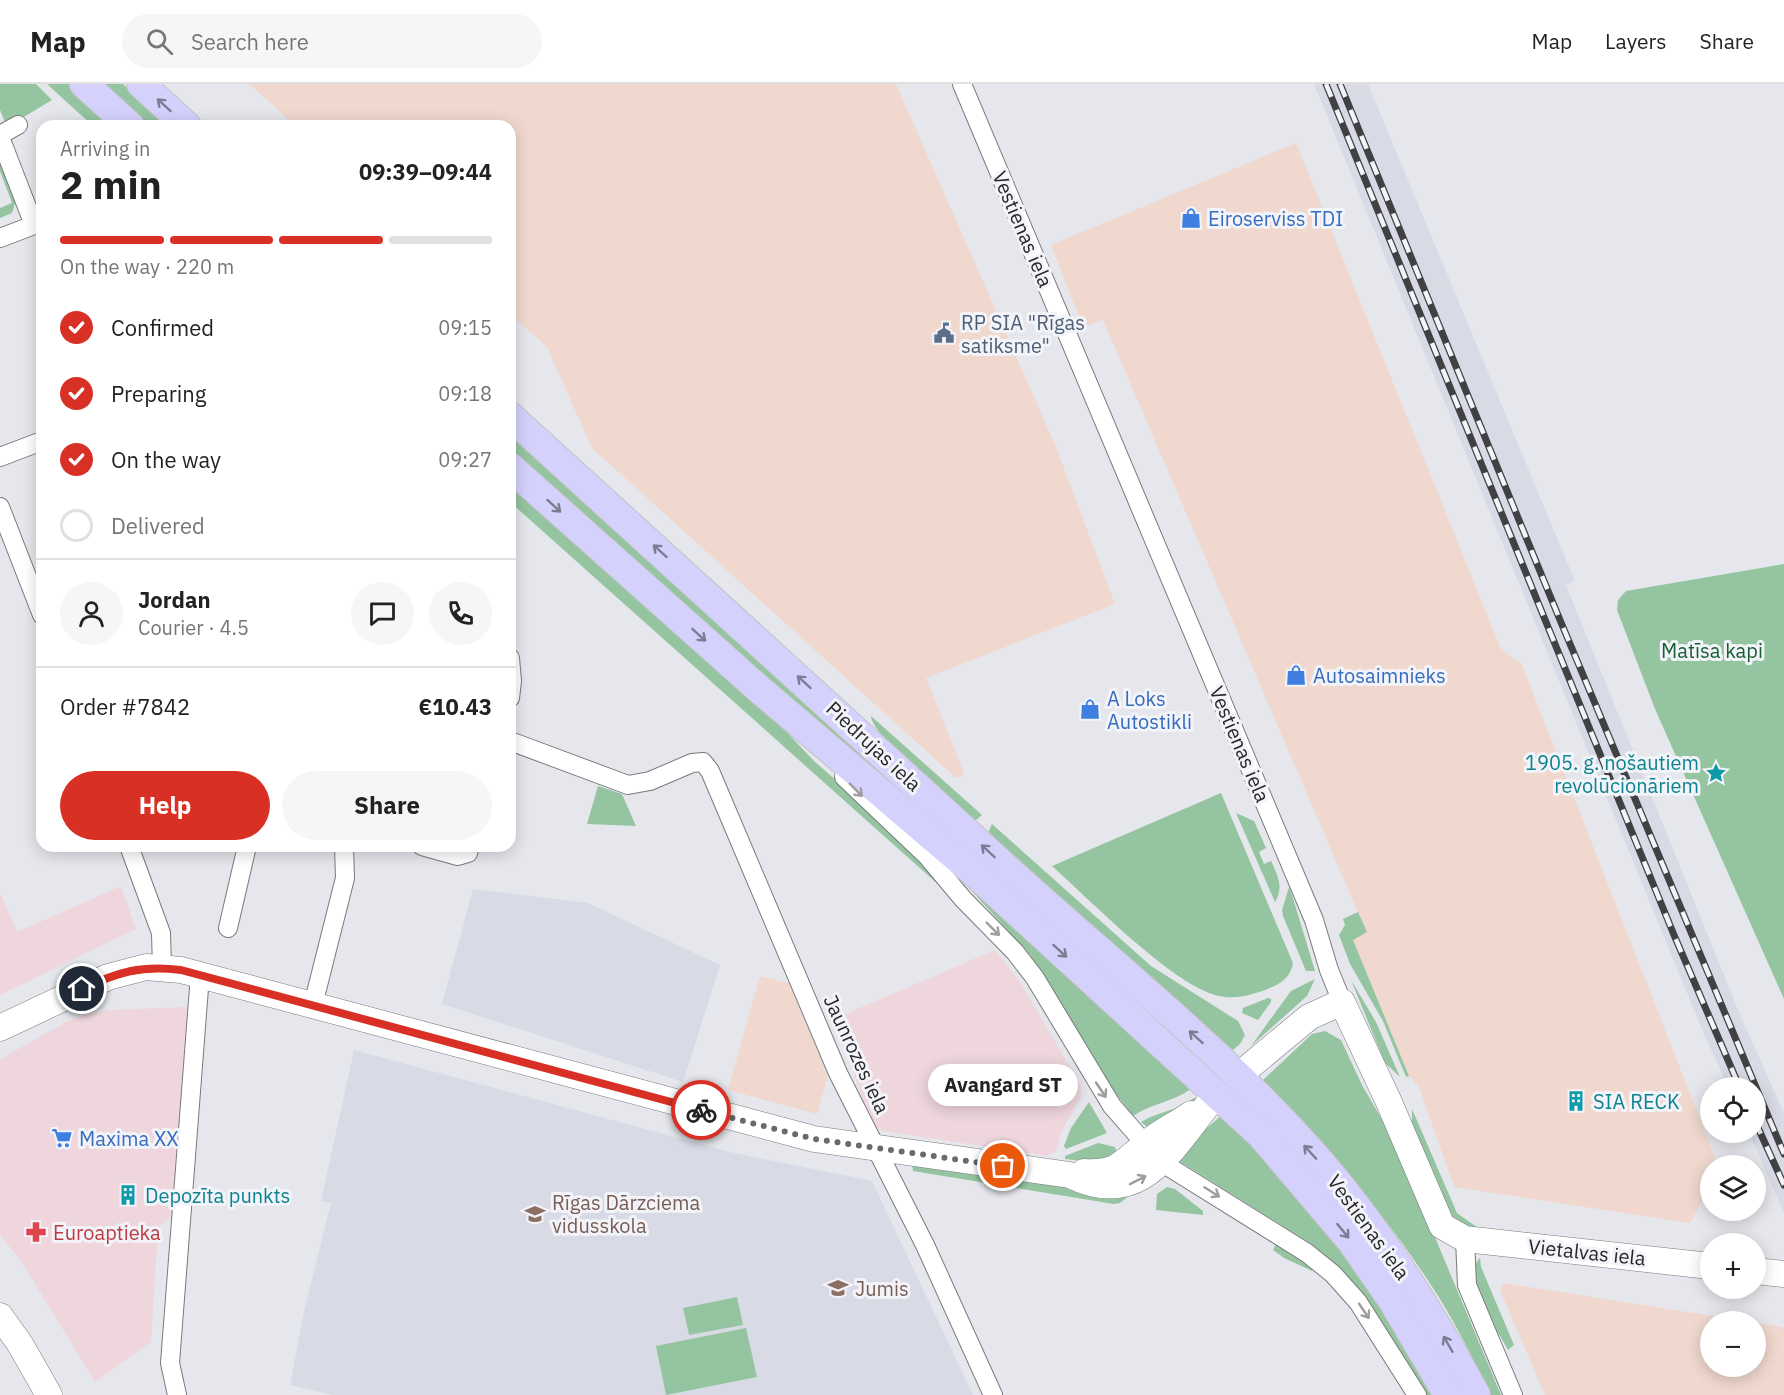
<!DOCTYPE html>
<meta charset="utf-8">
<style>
:root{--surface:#fff;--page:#f6f6f6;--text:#222;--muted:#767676;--line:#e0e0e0;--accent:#d93025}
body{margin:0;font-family:"IBM Plex Sans",sans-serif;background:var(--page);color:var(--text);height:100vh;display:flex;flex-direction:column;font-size:22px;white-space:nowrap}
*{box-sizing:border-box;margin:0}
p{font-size:20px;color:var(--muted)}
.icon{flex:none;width:33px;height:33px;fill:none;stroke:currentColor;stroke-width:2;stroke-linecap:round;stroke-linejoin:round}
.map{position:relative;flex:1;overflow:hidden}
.details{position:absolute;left:36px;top:36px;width:480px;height:732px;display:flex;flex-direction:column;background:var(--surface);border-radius:18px;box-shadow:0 3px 15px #0003}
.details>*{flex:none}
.fabs{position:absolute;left:1700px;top:993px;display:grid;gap:12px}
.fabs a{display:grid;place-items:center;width:66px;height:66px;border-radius:50%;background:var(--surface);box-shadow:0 3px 15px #0003;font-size:30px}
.pin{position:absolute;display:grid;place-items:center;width:51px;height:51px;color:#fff;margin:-26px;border:3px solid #fff;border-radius:50%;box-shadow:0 2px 6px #0007}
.courier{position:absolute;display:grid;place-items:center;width:60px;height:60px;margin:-30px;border:4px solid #d93025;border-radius:50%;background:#fff;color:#222;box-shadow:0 2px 8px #0007}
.bubble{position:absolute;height:42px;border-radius:21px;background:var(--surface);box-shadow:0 3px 15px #0003;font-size:20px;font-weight:700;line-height:42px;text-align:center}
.overview em{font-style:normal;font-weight:700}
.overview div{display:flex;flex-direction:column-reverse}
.overview{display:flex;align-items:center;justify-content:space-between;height:102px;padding:0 24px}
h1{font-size:39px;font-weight:700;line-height:45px}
.bar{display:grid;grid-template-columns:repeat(4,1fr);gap:9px 6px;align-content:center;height:72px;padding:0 24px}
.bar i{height:8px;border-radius:4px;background:var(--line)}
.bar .selected{background:var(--accent)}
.bar p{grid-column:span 4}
.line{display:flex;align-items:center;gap:15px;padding:0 24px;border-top:2px solid var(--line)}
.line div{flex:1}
.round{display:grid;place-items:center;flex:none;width:63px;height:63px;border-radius:32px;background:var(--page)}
ol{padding:0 24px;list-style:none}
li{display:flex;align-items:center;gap:18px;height:66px}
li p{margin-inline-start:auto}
li .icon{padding:6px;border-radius:50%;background:var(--accent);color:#fff;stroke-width:4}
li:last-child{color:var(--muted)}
li i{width:33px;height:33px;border:3px solid var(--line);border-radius:50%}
.button{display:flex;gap:12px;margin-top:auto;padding:12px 24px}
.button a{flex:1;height:69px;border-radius:36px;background:var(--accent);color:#fff;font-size:24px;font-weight:700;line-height:69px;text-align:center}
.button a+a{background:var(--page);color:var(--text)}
header{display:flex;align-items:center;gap:36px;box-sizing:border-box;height:84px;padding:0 30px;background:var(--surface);border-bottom:2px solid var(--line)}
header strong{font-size:28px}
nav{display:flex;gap:33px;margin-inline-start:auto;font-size:21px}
.search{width:420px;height:54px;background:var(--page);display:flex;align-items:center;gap:15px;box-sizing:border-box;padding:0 21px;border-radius:33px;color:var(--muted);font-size:22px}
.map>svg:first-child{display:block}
</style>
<header>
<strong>Map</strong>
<div class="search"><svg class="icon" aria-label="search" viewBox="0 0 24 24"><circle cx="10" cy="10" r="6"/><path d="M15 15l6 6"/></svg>Search here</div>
<nav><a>Map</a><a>Layers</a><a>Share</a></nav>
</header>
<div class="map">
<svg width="1784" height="1311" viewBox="0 0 1784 1311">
<rect width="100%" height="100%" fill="#e6e7ec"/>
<g fill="#efd6dd">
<polygon points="121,802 136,845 0,911 0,809 17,848"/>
<polygon points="995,866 1020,898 1081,1002 1081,1013 1061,1048 1056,1067 1047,1072 882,1047 871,1039 834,935"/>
<polygon points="188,923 178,1125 158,1144 151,1258 95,1298 21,1177 0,1151 0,975 74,934 108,926"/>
</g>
<g fill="#f0d8ce">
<polygon points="249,0 896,0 1056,363 1115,520 926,594 964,689 961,693 955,693 592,364 547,263 510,230 510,42 296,42"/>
<polygon points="1296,59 1501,565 1522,581 1718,1081 1710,1082 1710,1104 1690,1139 1454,1103 1419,1003 1409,992 1353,856 1366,848 1354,819 1103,236 1083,243 1051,161"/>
<polygon points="760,892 789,899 828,992 817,1030 728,1006"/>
<polygon points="1504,1199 1745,1237 1710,1238 1710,1282 1755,1282 1755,1239 1782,1243 1784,1246 1784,1311 1545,1311 1500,1206"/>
</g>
<g fill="#d8dbe6">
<polygon points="1314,0 1368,0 1575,497 1566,501 1741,933 1784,1029 1784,1129 1749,1049 1755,1048 1755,1004 1728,1003 1703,948"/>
<polygon points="473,805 588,819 720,881 683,998 442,920"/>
<polygon points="354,966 730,1068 872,1097 973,1311 333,1311 290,1301 304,1228 331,1119 321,1117"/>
</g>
<g fill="#95c4a0">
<polygon points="0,0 36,0 52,16 7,43 0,26"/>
<polygon points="47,0 69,0 115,42 93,42"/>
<polygon points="103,0 123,0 168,42 147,42"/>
<polygon points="0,70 17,114 12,129 0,134 0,124 12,119 0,87"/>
<polygon points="510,348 899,704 898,706 805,630 510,367"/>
<polygon points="510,398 766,626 814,677 904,756 950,811 510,418"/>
<polygon points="1784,480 1784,915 1655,625 1617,526 1618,516 1626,507"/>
<path d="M871,632L982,731L975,737C955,721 872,653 871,632Z"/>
<polygon points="598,702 622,710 636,742 587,740"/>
<path d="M1221,709L1293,879C1290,895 1280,900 1265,906C1248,912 1233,916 1215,911C1170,898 1090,816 1052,782Z"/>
<path d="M1236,729L1254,737L1266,764L1259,768L1264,780L1271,777C1278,792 1284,804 1275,818Z"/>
<polygon points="992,740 1151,882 1238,937 1245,951 1240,960 1233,966 1006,768 988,749"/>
<polygon points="1289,803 1292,811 1315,887 1306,887 1283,832 1282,826"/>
<path d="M973,804L1193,1003C1175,1018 1152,1019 1133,1032L1106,997L1030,871L971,806Z"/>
<polygon points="1358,828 1367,848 1353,856 1409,992 1406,993 1383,937 1350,880 1339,851 1345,841 1343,835"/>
<polygon points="1315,895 1307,912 1251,962 1291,907"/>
<polygon points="1351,896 1376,938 1400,993 1385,979"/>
<polygon points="1268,914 1271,915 1271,918 1258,936 1242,929 1243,924"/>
<path d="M1325,947L1341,956L1362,1001L1396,1060L1501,1311H1490C1472,1272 1453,1234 1429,1198C1381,1125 1323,1059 1263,996L1312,950Z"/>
<path d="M1194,1014H1199L1164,1044L1152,1047L1141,1038C1159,1027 1178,1027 1194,1014Z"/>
<polygon points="1089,1018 1107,1049 1066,1065 1064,1062 1071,1044"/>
<path d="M1412,1025L1457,1129L1478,1144C1465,1144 1457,1140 1449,1130L1412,1042Z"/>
<path d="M1223,1030L1251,1054L1379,1213L1436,1311H1427C1395,1256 1359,1202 1311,1160L1179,1077L1183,1065Z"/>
<polygon points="1098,1059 1115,1063 1117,1069 1115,1073 1091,1078 1065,1075 1065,1072"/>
<polygon points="912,1079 1140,1103 1120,1119 1114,1120 913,1087"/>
<polygon points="1167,1103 1175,1105 1203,1127 1203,1131 1156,1126 1157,1110"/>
<polygon points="1276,1160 1312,1184 1312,1187 1284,1174 1273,1166"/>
<path d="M1480,1174L1481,1183L1514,1261L1508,1266C1497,1242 1457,1199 1480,1174Z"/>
<polygon points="737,1213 743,1241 689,1251 683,1224"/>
<polygon points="746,1244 757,1293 666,1311 656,1262"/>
</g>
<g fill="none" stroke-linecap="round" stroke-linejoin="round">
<g stroke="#797a7d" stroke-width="20">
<g id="street">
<polyline points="962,0 1314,836 1329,886 1342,918"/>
<polyline points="0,51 18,41"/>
<polyline points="0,53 34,141"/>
<polyline points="0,154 42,138"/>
<polyline points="0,373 42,357"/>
<polyline points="0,423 42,531"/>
<polyline points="510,574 512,597 510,614"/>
<polyline points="510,657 628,701 650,697 692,679 703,678 710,687 838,989 925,1161 993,1311"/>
<polyline points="844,693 927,772 963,815 1015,868 1035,894 1112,1022 1161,1078 1307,1169 1333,1190 1358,1218 1417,1311"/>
<polyline points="129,762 161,849 162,884"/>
<polyline points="422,762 458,772 468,769 470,762"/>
<polyline points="228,844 247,762"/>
<polyline points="313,921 345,794 344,762"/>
<polyline points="1465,1155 1467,1201 1513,1311"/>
<polyline points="177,1311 170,1279 200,891"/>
</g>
</g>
<g stroke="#797a7d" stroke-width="27">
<g id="secondary">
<path d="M0,944L108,893L146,883L181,886L814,1055L1070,1091C1141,1126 1170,1067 1210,1018"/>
<polyline points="1250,982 1309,933 1342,918 1388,1016 1442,1142 1465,1155 1710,1182"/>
<path d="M1084,1088C1119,1090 1122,1078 1147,1059C1160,1048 1177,1040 1191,1030"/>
<polyline points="1755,1187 1784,1190"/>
<polyline points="0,1232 20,1260 49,1311"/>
</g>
</g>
<g stroke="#c3c3c3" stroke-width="30">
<g id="primary">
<polyline points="84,0 130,42"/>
<polyline points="141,0 187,42"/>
<path d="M510,332C675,481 839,631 1003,781C1110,879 1227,970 1322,1080C1383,1151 1432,1230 1476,1311"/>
<polyline points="510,383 760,606 970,785 1261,1051 1351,1157 1392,1216 1448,1311"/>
</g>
</g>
<use href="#street" stroke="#fff" stroke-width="18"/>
<use href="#secondary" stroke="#fff" stroke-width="26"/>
<use href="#primary" stroke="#d4d1fd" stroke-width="28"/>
<g stroke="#414144" stroke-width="7">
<g id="rail">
<polyline points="1326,0 1674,851 1740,1004"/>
<polyline points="1340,0 1560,536 1784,1070"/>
<polyline points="1755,1037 1784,1101"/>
</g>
</g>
<use href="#rail" stroke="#f3f4f9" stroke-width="4.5" stroke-dasharray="14" stroke-linecap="butt"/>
</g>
<defs><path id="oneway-shaft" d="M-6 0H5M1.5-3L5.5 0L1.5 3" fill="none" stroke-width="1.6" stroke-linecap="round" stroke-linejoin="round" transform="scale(1.5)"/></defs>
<g stroke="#7e7c93">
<use href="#oneway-shaft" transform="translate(164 21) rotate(-138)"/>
<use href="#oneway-shaft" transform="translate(554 422) rotate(42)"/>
<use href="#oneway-shaft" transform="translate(660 467) rotate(-138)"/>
<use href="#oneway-shaft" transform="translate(699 551) rotate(42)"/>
<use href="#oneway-shaft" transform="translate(804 598) rotate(-138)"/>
<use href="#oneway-shaft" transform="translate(988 767) rotate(-137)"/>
<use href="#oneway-shaft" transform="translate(1060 867) rotate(42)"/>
<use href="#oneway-shaft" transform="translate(1196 953) rotate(-138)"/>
<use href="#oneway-shaft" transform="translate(1310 1068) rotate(-133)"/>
<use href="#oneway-shaft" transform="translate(1343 1147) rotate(51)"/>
<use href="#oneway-shaft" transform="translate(1448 1260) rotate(-120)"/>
</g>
<g stroke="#9e9e9f">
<use href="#oneway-shaft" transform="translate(856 706) rotate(45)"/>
<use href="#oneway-shaft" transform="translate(993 845) rotate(45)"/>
<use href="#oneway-shaft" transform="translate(1101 1006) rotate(56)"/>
<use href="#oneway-shaft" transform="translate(1138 1096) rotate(-27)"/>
<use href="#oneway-shaft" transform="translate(1212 1108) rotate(32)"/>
<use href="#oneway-shaft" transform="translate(1364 1227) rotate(56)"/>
</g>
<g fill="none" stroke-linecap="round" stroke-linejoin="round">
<polyline stroke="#6a6a6d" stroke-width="6" stroke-dasharray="0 10.8" points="701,1026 814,1055 1003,1082"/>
<path stroke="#d93025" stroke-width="8" d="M82,905C118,888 141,881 181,886L701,1026"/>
</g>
<defs>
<g id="shop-bare" transform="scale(1.62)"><path d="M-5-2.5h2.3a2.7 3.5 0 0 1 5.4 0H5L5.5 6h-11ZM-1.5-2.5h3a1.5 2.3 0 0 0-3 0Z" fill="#3f7fe0" stroke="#f3f4f9" stroke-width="2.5" paint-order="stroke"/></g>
<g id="civic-bare" transform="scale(1.62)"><path d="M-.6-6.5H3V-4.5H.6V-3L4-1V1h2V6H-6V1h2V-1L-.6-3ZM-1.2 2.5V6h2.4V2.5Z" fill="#5c6f8a" stroke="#f3f4f9" stroke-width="2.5" paint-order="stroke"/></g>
<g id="sight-bare" transform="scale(1.62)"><path d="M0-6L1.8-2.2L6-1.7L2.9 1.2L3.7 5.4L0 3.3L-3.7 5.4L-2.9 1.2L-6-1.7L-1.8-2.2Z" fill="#0f9aa8" stroke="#f3f4f9" stroke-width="2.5" paint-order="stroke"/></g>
<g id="building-bare" transform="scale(1.62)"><path d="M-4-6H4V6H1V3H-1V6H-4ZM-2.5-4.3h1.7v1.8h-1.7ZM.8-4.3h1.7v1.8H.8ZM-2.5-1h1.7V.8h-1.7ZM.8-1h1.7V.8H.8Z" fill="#0f9aa8" stroke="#f3f4f9" stroke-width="2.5" paint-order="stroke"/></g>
<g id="supermarket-bare" transform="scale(1.62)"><path d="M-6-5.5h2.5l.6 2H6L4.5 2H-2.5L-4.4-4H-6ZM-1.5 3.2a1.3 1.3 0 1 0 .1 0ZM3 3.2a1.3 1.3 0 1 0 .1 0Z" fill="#3f7fe0" stroke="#f3f4f9" stroke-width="2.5" paint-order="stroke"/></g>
<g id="school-bare" transform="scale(1.62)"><path d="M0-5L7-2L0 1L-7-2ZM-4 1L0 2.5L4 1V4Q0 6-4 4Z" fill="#8d6e63" stroke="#f3f4f9" stroke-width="2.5" paint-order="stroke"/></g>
<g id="pharmacy-bare" transform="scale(1.62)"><path d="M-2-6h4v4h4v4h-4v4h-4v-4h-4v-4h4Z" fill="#e0444e" stroke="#f3f4f9" stroke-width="2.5" paint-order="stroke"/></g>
</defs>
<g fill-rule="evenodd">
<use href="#shop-bare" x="1191" y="134"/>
<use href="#civic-bare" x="944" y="249"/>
<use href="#shop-bare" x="1296" y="591"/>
<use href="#shop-bare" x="1090" y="625"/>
<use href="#sight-bare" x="1716" y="689"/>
<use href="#building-bare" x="1576" y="1017"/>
<use href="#supermarket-bare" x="62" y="1054"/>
<use href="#building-bare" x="128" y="1111"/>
<use href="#school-bare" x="535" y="1130"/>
<use href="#pharmacy-bare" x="36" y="1148"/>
<use href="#school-bare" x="838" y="1204"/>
</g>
<g text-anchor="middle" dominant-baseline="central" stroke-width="6" stroke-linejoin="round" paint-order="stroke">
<g font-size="20" fill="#366cbe" stroke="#f3f4f9" text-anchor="start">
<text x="1208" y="134">Eiroserviss TDI</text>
<text x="1313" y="591">Autosaimnieks</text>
<text x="1107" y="614">A Loks<tspan x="1107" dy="23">Autostikli</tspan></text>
<text x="79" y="1054">Maxima XX</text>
</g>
<g font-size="20" fill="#272729" stroke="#f3f4f9">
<text transform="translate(1023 145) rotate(67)">Vestienas iela</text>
<text transform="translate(1240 660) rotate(67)">Vestienas iela</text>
<text transform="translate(874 662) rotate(43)">Piedrujas iela</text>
<text transform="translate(857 970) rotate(65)">Jaunrozes iela</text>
<text transform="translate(1369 1143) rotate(54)">Vestienas iela</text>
<text transform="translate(1587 1168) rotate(6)">Vietalvas iela</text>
</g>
<g font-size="20" fill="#4e5e75" stroke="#f3f4f9" text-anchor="start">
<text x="961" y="238">RP SIA "Rīgas<tspan x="961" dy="23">satiksme"</tspan></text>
</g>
<g font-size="20" fill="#175e32" stroke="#f3f4f9">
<text x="1712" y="566">Matīsa kapi</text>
</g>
<g font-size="20" fill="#0d838f" stroke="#f3f4f9" text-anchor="start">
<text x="1699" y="678" text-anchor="end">1905. g. nošautiem<tspan x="1699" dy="23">revolūcionāriem</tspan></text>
<text x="1593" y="1017">SIA RECK</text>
<text x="145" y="1111">Depozīta punkts</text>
</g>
<g font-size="20" fill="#785e54" stroke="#f3f4f9" text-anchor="start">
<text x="552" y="1118">Rīgas Dārzciema<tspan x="552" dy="23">vidusskola</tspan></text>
<text x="855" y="1204">Jumis</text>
</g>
<g font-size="20" fill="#be3a42" stroke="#f3f4f9" text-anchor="start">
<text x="53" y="1148">Euroaptieka</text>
</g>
</g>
</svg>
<div class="fabs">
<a><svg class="icon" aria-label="locate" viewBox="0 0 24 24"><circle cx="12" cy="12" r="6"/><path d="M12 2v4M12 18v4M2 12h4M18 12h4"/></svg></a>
<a><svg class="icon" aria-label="layers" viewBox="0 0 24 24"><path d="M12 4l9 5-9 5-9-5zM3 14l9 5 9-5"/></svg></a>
<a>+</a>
<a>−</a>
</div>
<div class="pin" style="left:1003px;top:1082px;background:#ea580c"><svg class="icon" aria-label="bag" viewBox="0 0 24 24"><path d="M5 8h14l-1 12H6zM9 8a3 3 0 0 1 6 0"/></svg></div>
<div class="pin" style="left:82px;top:905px;background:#1f2937"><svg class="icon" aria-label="home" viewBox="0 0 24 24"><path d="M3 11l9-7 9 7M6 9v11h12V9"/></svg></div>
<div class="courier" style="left:701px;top:1026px"><svg class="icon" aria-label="bike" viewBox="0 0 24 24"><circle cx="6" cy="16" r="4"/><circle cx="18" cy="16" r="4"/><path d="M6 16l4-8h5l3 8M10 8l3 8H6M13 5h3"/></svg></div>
<div class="bubble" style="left:928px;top:980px;width:150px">Avangard ST</div>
<section class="details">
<div class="overview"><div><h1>2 min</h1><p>Arriving in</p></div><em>09:39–09:44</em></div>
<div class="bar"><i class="selected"></i><i class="selected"></i><i class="selected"></i><i></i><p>On the way · 220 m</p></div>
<ol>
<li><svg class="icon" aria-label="check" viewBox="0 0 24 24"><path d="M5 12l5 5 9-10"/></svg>Confirmed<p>09:15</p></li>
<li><svg class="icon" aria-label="check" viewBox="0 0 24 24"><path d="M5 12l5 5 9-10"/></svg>Preparing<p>09:18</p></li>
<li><svg class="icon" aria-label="check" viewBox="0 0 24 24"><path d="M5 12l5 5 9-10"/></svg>On the way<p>09:27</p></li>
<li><i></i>Delivered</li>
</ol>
<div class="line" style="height:108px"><a class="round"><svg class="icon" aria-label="person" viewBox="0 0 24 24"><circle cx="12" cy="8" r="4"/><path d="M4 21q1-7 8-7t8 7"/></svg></a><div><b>Jordan</b><p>Courier · 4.5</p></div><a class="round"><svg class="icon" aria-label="chat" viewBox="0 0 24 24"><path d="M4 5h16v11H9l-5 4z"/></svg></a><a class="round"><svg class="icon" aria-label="phone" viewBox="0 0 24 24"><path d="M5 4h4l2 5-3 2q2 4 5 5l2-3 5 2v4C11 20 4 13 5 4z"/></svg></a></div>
<div class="line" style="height:78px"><div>Order #7842</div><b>€10.43</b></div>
<div class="button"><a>Help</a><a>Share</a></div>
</section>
</div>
